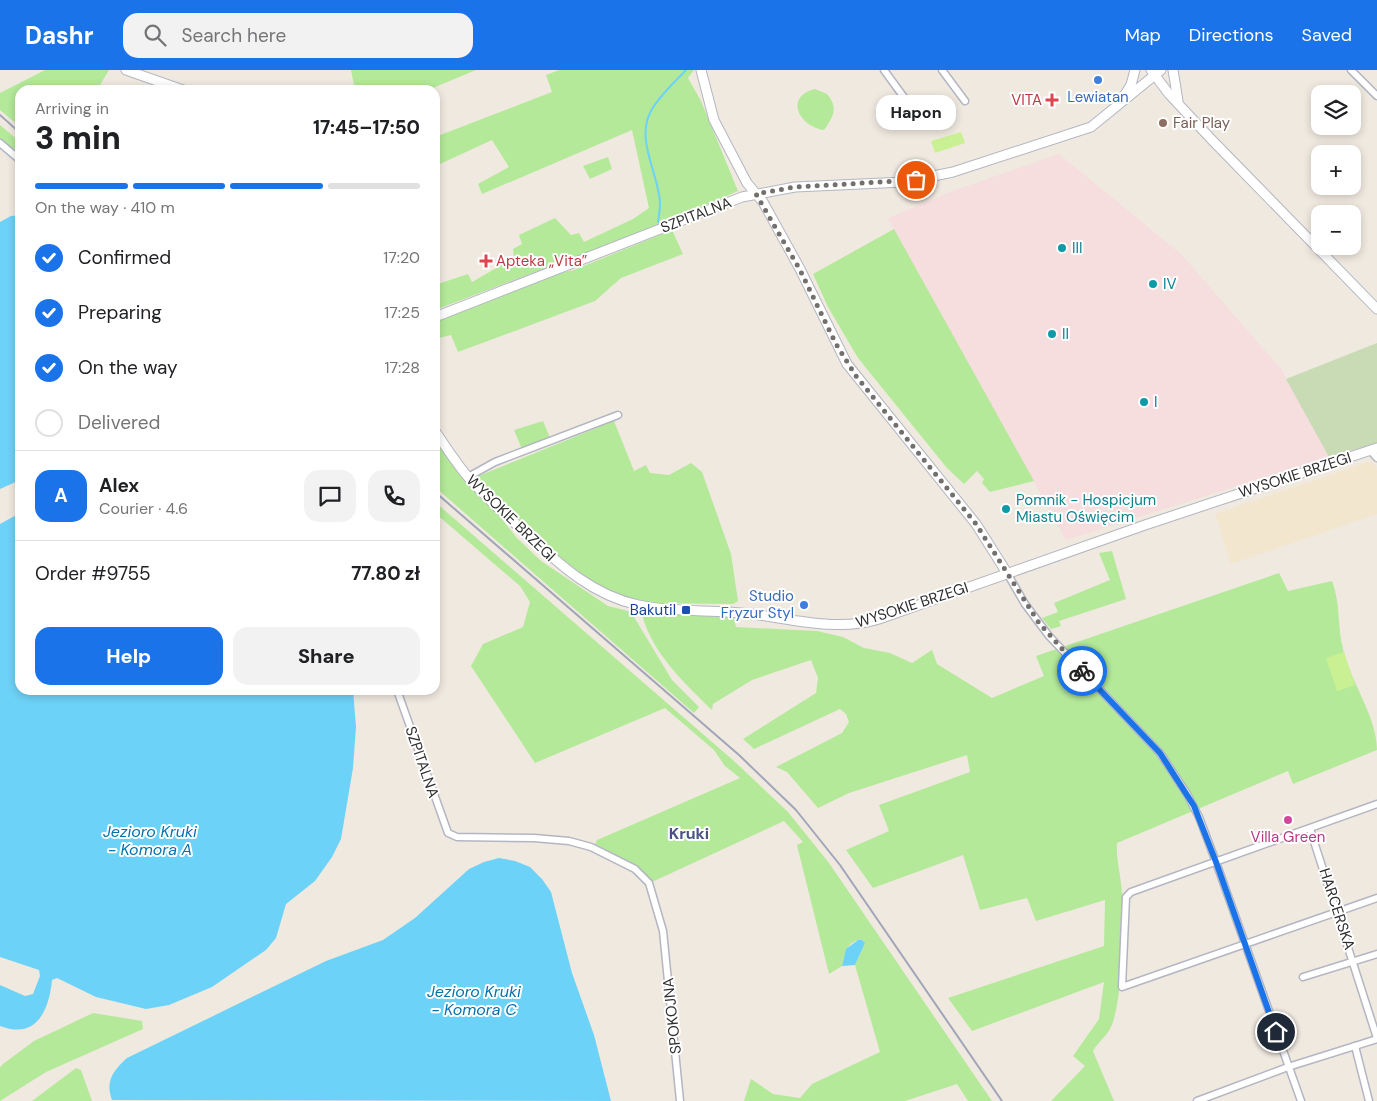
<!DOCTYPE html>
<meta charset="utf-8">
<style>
:root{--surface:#fff;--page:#f2f2f2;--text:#202124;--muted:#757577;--line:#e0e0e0;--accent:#1a73e8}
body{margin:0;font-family:"DM Sans",sans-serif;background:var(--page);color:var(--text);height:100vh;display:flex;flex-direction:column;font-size:19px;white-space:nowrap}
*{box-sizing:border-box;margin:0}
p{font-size:16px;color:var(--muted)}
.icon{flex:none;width:28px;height:28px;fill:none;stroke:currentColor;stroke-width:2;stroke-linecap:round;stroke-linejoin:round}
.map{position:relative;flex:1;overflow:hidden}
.details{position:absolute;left:15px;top:15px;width:425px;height:610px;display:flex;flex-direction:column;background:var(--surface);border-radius:15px;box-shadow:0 2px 8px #0003}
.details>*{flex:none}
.buttons{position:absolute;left:1311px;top:15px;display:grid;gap:10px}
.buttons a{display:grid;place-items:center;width:50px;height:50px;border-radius:10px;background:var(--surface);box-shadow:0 2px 8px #0003;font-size:25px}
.pin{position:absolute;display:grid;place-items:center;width:42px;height:42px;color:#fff;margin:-21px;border:2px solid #fff;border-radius:50%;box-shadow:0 1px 5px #0007}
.courier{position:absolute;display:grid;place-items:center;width:50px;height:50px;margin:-25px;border:4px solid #1a73e8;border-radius:50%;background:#fff;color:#222;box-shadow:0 1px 6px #0007}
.bubble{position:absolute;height:35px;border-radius:15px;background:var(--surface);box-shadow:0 2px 8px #0003;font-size:16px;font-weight:800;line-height:35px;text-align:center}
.overview em{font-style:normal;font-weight:800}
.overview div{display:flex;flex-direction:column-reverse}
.overview{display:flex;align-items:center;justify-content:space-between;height:85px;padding:0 20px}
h1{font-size:32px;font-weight:800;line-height:38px}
.bar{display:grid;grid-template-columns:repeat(4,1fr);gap:8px 5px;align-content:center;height:60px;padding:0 20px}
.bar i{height:6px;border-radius:4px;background:var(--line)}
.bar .current{background:var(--accent)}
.bar p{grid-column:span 4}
.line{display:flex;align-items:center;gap:12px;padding:0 20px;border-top:1px solid var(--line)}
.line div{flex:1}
.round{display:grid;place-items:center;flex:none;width:52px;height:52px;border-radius:15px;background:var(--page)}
ol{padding:0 20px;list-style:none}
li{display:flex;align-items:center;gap:15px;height:55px}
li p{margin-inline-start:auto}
li .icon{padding:5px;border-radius:50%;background:var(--accent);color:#fff;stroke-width:4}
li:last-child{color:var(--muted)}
li i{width:28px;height:28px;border:2px solid var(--line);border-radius:50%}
.primary-button{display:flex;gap:10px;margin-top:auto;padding:10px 20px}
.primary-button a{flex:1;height:58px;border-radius:15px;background:var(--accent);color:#fff;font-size:20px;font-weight:800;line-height:58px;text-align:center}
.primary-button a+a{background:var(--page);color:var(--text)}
header{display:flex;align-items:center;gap:30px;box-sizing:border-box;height:70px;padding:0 25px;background:var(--accent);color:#fff}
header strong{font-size:24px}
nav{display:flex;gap:28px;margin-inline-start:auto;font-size:18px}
.search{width:350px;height:45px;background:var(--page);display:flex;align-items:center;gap:12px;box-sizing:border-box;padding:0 18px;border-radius:15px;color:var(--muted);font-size:19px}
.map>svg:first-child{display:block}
</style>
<header>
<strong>Dashr</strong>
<div class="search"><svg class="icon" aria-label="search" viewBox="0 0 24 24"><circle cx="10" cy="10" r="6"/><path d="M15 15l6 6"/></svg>Search here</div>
<nav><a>Map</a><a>Directions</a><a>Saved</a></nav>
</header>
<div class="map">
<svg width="1377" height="1031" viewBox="0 0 1377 1031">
<rect width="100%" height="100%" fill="#f0e9e0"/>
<polygon fill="#f2e6ce" points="1371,391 1377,398 1377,444 1231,494 1215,444"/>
<polygon fill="#f6ddde" points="1059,84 1182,185 1281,299 1329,387 1066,470 888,148 953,121"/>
<g fill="#b4e999">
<polygon points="45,0 109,0 97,20 20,20 20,57 0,40 0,23"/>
<polygon points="351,0 476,0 428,20 355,20"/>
<polygon points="559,0 694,0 688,8 701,31 738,121 669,151 435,240 435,215 468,204 472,212 514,188 513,179 522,174 519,165 555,148 571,165 579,163 584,172 633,149 649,138 632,60 482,124 478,114 509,97 492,70 440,94 435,77 435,67 552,22 546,5"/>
<path d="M815,19L827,24C839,38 833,47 824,60C800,57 783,27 815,19Z"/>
<polygon points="0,55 20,72 20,86 0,69"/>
<polygon points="608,87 612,99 590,109 583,96"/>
<polygon points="894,159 1034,411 990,422 982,413 984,409 977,401 964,414 947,398 858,288 828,237 813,204"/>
<polygon points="672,160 683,184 621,208 595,231 458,282 451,265 435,269 435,251 555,204 574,200"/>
<polygon points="543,351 550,368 522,379 514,360"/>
<polygon points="614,351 634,401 646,395 650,403 669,405 691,393 702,402 731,484 738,531 733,534 624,533 566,502 476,407"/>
<polygon points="435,366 517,468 541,491 608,536 628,541 634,547 672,610 699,637 694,643 435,417"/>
<path d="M435,432L734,691L788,742L829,793L992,1031H968L957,1014L905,1031H744L751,1009L773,1024L800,1028L812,1014L880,982L855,895L865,873L862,870C847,870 845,884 842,896L829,904L797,775L803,772L784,751L652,812L638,797L595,774L597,770L740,708L725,696L714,680L665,638L535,693L471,596L483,574L523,557L530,532L520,516L435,443Z"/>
<polygon points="1112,481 1126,529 1059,551 1061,556 1051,559 1042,548 1058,542 1054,533 1110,510 1099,483"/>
<path d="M1279,503L1288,521L1332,511C1341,535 1337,556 1343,579C1351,613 1377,647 1377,680L1293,714L1288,701L1117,773C1116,790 1121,806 1122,823C1125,850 1122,934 1111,957C1107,966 1098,972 1093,981L1114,1031H1051L1085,996L1073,986L1099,949L1104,912L972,961L948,928L1104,876L1105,830L1036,851L1027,828L980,840L963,785L873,818L846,780L889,761L879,735L970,702L967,685L849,723L818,738L787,702L776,697L842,663L849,652L846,644L840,639L754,679L743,669L816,623L818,608L811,590L752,610L713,634L712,640C684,613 653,584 642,545L648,541L733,544L736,557L817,561L843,567L864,578L890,583L912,593L932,580L937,594L992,628L1044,606L1036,586Z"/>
<polygon points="93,943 142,951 143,959 46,1002 0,1031 0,997 3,994 34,971"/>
<polygon points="76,998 81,1000 92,1031 32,1031"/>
</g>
<polygon fill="#c8dbb5" points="1377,273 1377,373 1329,387 1286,309"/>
<g fill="#c9f194">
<polygon points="961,62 965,73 935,83 931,71"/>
<polygon points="1344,582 1355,615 1337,621 1326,588"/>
</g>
<g fill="#6dd2f7">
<polygon points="20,145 20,410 0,419 0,152 11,146"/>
<path d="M20,443V620H353L356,657L353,698L341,769L332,787L315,811L286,834L276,868L266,880L212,917L169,935L146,939L96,927L57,908L52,910C49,941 36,970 0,956V915L25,926L33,924L40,906L39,900L0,887V454Z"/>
<path d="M499,788L515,791L530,797L542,809L551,822L572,903L594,965L611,1031L112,1030C105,1011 113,1001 127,988L326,891L383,870L415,848L469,799L484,792Z"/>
<polygon points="858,870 862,870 865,873 855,895 842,896 846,879"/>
</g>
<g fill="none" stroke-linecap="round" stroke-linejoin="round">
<path stroke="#6dd2f7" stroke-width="2" d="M658,152C659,146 660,139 660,133C659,104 635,70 651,41C659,26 674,13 686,0"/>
<g stroke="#b3b6c2" stroke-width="9">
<g id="minor">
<polyline points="884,0 919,48"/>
<polyline points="942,0 965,31"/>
<polyline points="1351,0 1377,26"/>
<polyline points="0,73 20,90"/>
<polyline points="1370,380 1377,388"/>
<polyline points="468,407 495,392 618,345"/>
<polyline points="1007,503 1025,534 1049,566 1160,683 1187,724 1199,747 1216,792 1301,1031"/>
<polyline points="397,620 448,763 457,767 534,768 569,771 591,777 635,799 649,813 663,861 680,1031"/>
<polyline points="1377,734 1131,822 1126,827 1122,917 1377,828"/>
<polyline points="1310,759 1377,968"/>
<polyline points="1303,907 1377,884"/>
<polyline points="1355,976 1369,1031"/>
<polyline points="1197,1031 1288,997 1377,969"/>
</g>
</g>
<g stroke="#b3b6c2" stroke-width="11">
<g id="tertiary">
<polyline points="126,0 183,20"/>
<polyline points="701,0 714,50 747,113 763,132 800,199 847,294 976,454 1007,503"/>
<polyline points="1151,0 1169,24 1212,70 1377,239"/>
<polyline points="1173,0 1178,31"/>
<polyline points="1122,29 1131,15 1135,0"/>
<polyline points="435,247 742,127 795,117 904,112 953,102 1091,57 1161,0"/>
<path d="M435,361C446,377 456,393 468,407C486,428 508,447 528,465C561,496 593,525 638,535C675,543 714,539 752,544C793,549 838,562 879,549L1145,455L1377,378"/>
</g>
</g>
<use href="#minor" stroke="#fff" stroke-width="6"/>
<use href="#tertiary" stroke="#fff" stroke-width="9"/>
<g stroke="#a1a5b9" stroke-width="2">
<polyline points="0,45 20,63"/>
<polyline points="435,422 739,685 796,740 840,795 1002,1031"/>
</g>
</g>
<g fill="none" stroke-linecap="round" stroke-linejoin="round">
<polyline stroke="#726f6c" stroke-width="5" stroke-dasharray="0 9" points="916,110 795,117 756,124 800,200 836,274 856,306 976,454 1039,553 1082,601"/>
<polyline stroke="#1a73e8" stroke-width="6" points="1082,601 1160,683 1194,736 1216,792 1276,962"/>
</g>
<g fill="#3f7fe0" stroke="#fff" stroke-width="2">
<circle cx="1098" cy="10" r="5"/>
<circle cx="804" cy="535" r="5"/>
</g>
<g fill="#e0444e" stroke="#fff" stroke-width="2">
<path d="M1049.5 22.5h5v5h5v5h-5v5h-5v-5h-5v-5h5z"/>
<path d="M483.5 183.5h5v5h5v5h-5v5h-5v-5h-5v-5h5z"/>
</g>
<circle fill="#8d6e63" stroke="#fff" stroke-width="2" cx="1163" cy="53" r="5"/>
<g fill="#0f9aa8" stroke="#fff" stroke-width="2">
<circle cx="1062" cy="178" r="5"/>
<circle cx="1153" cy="214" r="5"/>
<circle cx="1052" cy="264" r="5"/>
<circle cx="1144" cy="332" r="5"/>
<circle cx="1006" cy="439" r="5"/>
</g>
<rect fill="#1a4fb4" stroke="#fff" stroke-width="2" x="681" y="535" width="10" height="10" rx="2.5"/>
<circle fill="#d1479c" stroke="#fff" stroke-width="2" cx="1288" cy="750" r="5"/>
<g text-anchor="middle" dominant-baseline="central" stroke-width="4" stroke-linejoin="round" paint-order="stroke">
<g font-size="15" fill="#366cbe" stroke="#fff">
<text x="1098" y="27">Lewiatan</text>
<text x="794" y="526" text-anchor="end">Studio<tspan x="794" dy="17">Fryzur Styl</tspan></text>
</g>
<g font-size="15" fill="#be3a42" stroke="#fff" text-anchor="end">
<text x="1042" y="30">VITA</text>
<text x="496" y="191" text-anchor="start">Apteka „Vita”</text>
</g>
<g font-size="15" fill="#785e54" stroke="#fff" text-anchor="start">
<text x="1173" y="53">Fair Play</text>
</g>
<g font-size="15" fill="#2e2e2e" stroke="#fff">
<text transform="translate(696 145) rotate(-21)">SZPITALNA</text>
<text transform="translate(1295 405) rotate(-18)">WYSOKIE BRZEGI</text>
<text transform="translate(511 448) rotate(44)">WYSOKIE BRZEGI</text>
<text transform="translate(912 535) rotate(-18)">WYSOKIE BRZEGI</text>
<text transform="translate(422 692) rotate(71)">SZPITALNA</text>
<text transform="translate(1337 839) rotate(72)">HARCERSKA</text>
<text transform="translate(672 946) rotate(-96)">SPOKOJNA</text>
</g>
<g font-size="15" fill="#0d838f" stroke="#fff" text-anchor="start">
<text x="1072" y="178">III</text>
<text x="1163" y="214">IV</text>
<text x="1062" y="264">II</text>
<text x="1154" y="332">I</text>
<text x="1016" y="430">Pomnik - Hospicjum<tspan x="1016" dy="17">Miastu Oświęcim</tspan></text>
</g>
<g font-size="15" fill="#164399" stroke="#fff" text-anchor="end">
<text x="676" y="540">Bakutil</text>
</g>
<g font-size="15" fill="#b23c85" stroke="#fff">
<text x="1288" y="767">Villa Green</text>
</g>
<g font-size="16" font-style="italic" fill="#0471ab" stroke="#fff">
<text x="150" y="761">Jezioro Kruki<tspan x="150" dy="18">- Komora A</tspan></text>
<text x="474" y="921">Jezioro Kruki<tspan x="474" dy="18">- Komora C</tspan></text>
</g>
<g font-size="16" font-weight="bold" fill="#4a5483" stroke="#fff">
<text x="689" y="763">Kruki</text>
</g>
</g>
</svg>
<div class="buttons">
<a><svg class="icon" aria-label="layers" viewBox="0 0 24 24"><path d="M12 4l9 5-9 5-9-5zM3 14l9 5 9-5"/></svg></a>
<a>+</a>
<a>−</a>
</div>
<div class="pin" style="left:916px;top:110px;background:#ea580c"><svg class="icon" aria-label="bag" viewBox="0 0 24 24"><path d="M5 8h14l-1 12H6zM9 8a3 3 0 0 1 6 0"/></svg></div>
<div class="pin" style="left:1276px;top:962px;background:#1f2937"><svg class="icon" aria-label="home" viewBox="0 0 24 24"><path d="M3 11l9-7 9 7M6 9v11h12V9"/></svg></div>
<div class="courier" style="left:1082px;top:601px"><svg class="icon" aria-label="bike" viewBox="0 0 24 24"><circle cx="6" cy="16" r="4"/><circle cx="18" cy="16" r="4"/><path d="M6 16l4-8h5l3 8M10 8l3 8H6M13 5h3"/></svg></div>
<div class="bubble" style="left:876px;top:25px;width:80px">Hapon</div>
<section class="details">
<div class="overview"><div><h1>3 min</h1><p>Arriving in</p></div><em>17:45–17:50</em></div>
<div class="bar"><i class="current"></i><i class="current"></i><i class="current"></i><i></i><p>On the way · 410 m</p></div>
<ol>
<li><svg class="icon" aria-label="check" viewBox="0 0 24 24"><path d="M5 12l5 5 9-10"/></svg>Confirmed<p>17:20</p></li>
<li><svg class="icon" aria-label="check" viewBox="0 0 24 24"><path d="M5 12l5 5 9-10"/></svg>Preparing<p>17:25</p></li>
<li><svg class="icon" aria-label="check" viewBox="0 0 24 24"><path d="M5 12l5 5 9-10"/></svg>On the way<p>17:28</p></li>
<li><i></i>Delivered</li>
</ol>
<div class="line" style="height:90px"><b class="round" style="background:var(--accent);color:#fff">A</b><div><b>Alex</b><p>Courier · 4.6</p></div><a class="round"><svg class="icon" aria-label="chat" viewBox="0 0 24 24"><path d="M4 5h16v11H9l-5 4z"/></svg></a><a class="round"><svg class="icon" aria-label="phone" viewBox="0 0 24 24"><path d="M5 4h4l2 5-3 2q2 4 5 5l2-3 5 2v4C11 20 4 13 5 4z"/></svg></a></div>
<div class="line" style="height:65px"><div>Order #9755</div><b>77.80 zł</b></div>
<div class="primary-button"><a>Help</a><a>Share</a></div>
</section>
</div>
